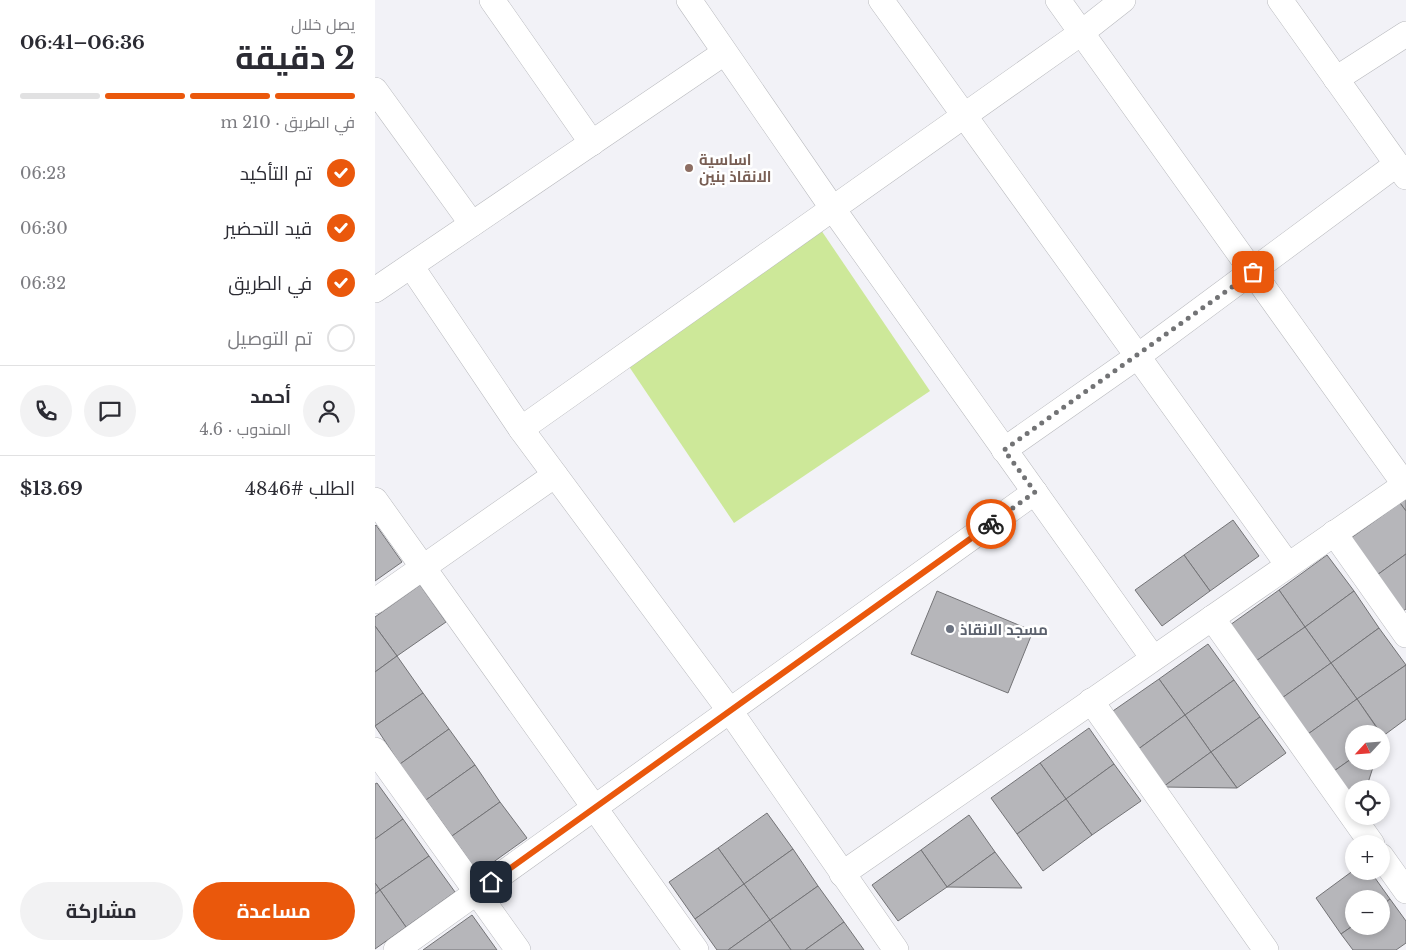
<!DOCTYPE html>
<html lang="ar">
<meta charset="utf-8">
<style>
:root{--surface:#fff;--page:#f2f2f3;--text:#2b2b33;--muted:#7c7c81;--line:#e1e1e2;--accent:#ea580c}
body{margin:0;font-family:"Libre Baskerville",Cairo,serif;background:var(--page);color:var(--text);direction:rtl;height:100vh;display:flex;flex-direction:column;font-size:19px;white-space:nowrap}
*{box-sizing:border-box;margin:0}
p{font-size:16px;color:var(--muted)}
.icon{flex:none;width:28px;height:28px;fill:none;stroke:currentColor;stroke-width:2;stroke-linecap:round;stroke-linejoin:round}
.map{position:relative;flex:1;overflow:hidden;direction:ltr}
.details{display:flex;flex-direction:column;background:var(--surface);width:375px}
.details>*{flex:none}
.needle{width:32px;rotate:244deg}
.buttons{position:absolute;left:970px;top:725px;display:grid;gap:10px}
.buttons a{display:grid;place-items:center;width:45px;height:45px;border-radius:50%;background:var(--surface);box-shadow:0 2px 8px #0003;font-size:25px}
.pin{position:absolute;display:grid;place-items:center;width:42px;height:42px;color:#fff;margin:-21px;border-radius:10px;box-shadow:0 2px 8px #0006}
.courier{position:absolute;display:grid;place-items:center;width:50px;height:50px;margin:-25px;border:4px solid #ea580c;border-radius:50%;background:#fff;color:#222;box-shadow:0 1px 6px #0007}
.overview em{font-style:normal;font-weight:700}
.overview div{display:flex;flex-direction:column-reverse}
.overview{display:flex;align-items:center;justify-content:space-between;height:85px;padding:0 20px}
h1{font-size:32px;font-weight:700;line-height:38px}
.bar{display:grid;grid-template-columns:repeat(4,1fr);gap:8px 5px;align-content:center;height:60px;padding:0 20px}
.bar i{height:6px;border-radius:4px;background:var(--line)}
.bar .current{background:var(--accent)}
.bar p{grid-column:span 4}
.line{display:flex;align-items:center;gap:12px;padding:0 20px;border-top:1px solid var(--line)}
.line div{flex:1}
.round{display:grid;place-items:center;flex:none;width:52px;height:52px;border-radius:26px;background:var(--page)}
ol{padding:0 20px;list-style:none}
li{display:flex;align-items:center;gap:15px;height:55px}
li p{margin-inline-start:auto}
li .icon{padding:5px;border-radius:50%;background:var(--accent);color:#fff;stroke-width:4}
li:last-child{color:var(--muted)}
li i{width:28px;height:28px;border:2px solid var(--line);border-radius:50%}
.action{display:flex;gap:10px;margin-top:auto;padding:10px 20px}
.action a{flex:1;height:58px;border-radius:30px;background:var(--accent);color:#fff;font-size:20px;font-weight:700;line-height:58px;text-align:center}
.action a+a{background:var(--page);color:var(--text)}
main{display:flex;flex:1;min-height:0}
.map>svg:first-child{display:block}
</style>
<main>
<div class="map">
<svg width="1031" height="950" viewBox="0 0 1031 950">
<rect width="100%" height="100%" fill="#f2f2f7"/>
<polygon fill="#cde899" points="446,230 555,391 359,523 251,362"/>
<g fill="#b6b6ba" stroke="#737376">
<polygon points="1031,499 1031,511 1025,503"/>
<polygon points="1025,503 1031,511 1031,554 1002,575 976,538"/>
<polygon points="858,520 884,556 835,591 809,555"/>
<polygon points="1,525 27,562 0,581 0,526"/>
<polygon points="1031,554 1031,609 1028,611 1002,575"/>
<polygon points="809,555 835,591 787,626 760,590"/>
<polygon points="952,555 979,591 930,627 904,590"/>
<polygon points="45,585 71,622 22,656 0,626 0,617"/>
<polygon points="904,590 930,627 881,661 855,625"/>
<polygon points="562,591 658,631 633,693 536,654"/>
<polygon points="979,591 1004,628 956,663 930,627"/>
<polygon points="0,626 22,656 0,672"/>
<polygon points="930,627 956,663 907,698 881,661"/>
<polygon points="1004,628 1031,665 982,699 956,663"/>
<polygon points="833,644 859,680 810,715 784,679"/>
<polygon points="22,656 48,693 0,726 0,672"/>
<polygon points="956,663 982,699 933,734 907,698"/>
<polygon points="1031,665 1031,719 1008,736 982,699"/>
<polygon points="784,679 810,715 762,750 735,713"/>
<polygon points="859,680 885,717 836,752 810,715"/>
<polygon points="48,693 74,729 25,764 0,726"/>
<polygon points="982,699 1006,734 979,734 979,757 959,771 933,734"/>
<polygon points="810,715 836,752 788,787 762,750"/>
<polygon points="885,717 911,753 862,788 836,752"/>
<polygon points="714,728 739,764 691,799 665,763"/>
<polygon points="74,729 100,765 51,800 25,764"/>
<polygon points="836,752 862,788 788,787"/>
<polygon points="979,757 979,761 1000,761 991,789 979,789 979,798 959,771"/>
<polygon points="665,763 691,799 642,834 616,798"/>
<polygon points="739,764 766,801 717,835 691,799"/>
<polygon points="100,765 125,802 77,836 51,800"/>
<polygon points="2,783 28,819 0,839 0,784"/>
<polygon points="691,799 717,835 668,871 642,834"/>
<polygon points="125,802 152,838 103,873 77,836"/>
<polygon points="392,813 418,849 369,884 343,848"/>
<polygon points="594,815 620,852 572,887 546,850"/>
<polygon points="28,819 54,856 5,890 0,883 0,839"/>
<polygon points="343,848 369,884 320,919 294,882"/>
<polygon points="418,849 443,886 395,920 369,884"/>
<polygon points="546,850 572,887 523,921 497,885"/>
<polygon points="620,852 647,888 572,887"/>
<polygon points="54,856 80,892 31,927 5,890"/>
<polygon points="979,870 995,871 1015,899 1006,906 1006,899 979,899 979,925 966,934 941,898"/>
<polygon points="0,883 5,890 0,894"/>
<polygon points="369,884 395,920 353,950 342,950 320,919"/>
<polygon points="443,886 469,922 430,950 416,950 395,920"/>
<polygon points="5,890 31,927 0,949 0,894"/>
<polygon points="1015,899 1031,921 1031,943 1021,950 978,950 966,934 979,925 1006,926 1006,906"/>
<polygon points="97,915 122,950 48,950"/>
<polygon points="395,920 416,950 353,950"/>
<polygon points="469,922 489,950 430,950"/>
</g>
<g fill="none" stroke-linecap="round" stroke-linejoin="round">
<g stroke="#b9babe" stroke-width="26">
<g id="minor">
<polyline points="117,0 217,143"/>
<polyline points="314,0 458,209 778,658"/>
<polyline points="506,0 913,565"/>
<polyline points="683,0 1030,485"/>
<polyline points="905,0 1031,177"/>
<polyline points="961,79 1031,34"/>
<polyline points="0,90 97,224"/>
<polyline points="36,266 146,429 355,711 521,950"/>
<polyline points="0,290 349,53"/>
<polyline points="146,429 706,33 748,0"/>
<polyline points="629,450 763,356 1022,164"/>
<polyline points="0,500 321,950"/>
<polyline points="959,533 1031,635"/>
<polyline points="0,601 180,475"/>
<polyline points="837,618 997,844"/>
<polyline points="716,701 891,950"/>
<polyline points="0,750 143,950"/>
<polyline points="1006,856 1031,891"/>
<polyline points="467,874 1031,484"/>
<polyline points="21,950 660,492"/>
</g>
</g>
<use href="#minor" stroke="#fff" stroke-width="25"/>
</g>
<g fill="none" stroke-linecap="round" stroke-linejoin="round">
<polyline stroke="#727375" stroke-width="5" stroke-dasharray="0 9" points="616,524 660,492 629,450 878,272"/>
<polyline stroke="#ea580c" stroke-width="6" points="116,882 616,524"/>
</g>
<circle fill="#8d6e63" stroke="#fff" stroke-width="2" cx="314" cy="168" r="5"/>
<circle fill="#6b7280" stroke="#fff" stroke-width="2" cx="575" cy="629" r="5"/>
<g text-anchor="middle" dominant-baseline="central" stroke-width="5" stroke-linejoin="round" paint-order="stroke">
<g font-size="15" font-weight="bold" fill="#785e54" stroke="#fff" text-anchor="start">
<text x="324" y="159">اساسية<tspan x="324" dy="17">الانقاذ بنين</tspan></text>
</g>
<g font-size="15" font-weight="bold" fill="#5b616d" stroke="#fff" text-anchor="start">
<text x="585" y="629">مسجد الانقاذ</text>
</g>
</g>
</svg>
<div class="buttons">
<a><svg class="needle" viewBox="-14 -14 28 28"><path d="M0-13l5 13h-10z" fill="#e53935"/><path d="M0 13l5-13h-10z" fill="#7c7c81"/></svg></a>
<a><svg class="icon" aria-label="locate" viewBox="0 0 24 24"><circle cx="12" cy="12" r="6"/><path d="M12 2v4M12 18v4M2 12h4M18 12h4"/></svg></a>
<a>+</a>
<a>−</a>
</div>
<div class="pin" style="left:878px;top:272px;background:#ea580c"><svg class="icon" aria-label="bag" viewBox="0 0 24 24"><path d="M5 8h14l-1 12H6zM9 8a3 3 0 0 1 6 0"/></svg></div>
<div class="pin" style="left:116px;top:882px;background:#1f2937"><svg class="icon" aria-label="home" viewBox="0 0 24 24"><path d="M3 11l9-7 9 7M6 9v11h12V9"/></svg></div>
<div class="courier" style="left:616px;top:524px"><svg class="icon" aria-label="bike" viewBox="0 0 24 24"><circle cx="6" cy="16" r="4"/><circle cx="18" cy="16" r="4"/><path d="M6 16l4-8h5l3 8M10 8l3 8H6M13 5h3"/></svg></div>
</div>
<section class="details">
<div class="overview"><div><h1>2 دقيقة</h1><p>يصل خلال</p></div><em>06:36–06:41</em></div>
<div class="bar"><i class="current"></i><i class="current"></i><i class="current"></i><i></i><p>في الطريق · 210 m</p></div>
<ol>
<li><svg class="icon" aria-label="check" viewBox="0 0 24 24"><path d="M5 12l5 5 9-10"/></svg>تم التأكيد<p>06:23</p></li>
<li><svg class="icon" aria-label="check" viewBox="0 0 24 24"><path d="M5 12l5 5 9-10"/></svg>قيد التحضير<p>06:30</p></li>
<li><svg class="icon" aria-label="check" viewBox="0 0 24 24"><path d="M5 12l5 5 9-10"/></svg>في الطريق<p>06:32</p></li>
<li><i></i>تم التوصيل</li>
</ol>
<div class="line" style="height:90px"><a class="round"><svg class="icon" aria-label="person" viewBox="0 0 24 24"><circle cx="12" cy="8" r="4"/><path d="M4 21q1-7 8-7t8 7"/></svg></a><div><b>أحمد</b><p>المندوب · 4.6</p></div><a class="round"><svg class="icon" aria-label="chat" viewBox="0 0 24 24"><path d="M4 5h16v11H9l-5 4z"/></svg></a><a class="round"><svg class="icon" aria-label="phone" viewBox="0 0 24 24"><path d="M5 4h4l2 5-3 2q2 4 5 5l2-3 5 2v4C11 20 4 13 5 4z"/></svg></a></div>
<div class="line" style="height:65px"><div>الطلب #4846</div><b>$13.69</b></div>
<div class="action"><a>مساعدة</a><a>مشاركة</a></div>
</section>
</main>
